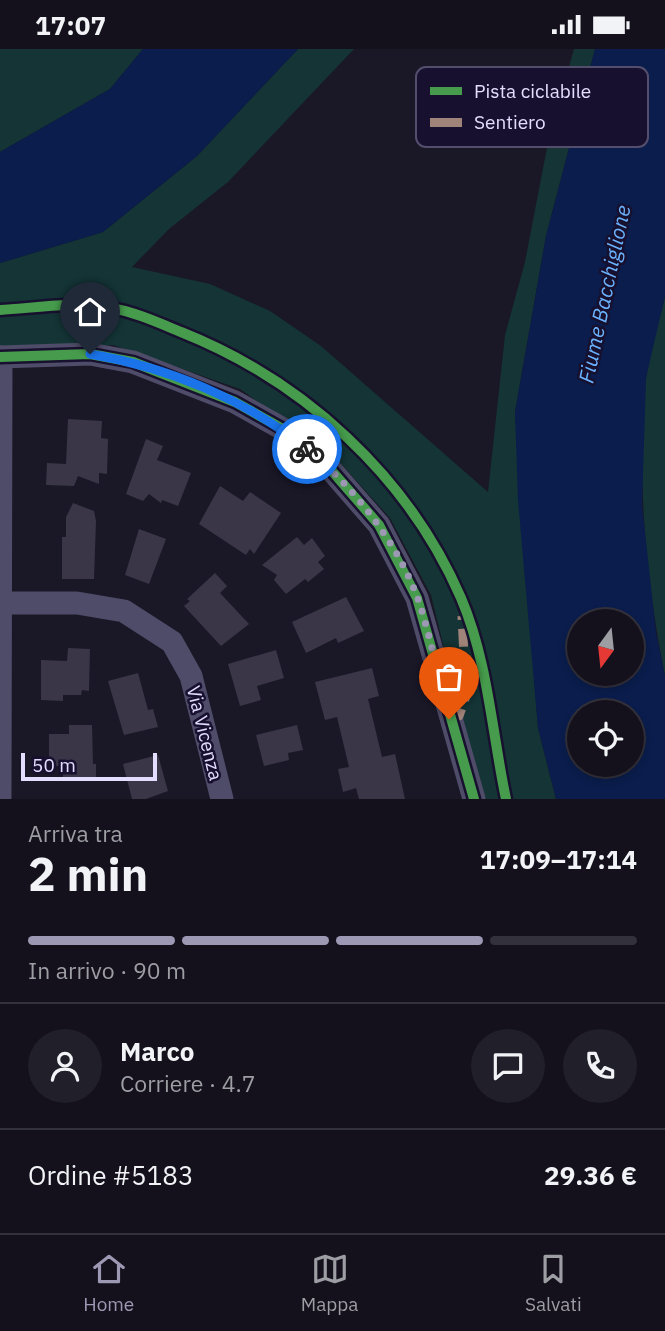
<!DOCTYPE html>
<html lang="it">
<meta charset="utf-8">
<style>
:root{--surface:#14111d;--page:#211f2a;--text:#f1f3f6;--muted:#9d9da4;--line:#33313b;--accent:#9d98b3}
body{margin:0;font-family:"IBM Plex Sans",sans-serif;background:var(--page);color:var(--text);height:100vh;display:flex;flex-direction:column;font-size:26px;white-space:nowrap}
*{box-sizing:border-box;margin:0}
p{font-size:23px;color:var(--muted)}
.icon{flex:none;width:38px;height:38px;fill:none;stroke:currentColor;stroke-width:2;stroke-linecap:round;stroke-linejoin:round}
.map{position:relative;height:750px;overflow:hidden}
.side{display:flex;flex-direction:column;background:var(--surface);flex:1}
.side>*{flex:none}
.needle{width:46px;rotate:195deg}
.fabs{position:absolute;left:567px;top:560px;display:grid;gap:14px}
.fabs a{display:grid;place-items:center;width:77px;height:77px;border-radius:50%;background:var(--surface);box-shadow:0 4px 10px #0003,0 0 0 2px var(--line);font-size:35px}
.scale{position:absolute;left:21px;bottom:18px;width:136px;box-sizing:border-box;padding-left:7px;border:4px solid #e3ddff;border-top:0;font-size:19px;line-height:24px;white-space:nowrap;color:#e3ddff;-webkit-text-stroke:5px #17102e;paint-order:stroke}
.pin{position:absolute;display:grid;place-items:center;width:60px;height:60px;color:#fff;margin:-72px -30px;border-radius:50% 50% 50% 0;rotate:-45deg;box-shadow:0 0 7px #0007}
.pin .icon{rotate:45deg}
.courier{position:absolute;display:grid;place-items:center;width:70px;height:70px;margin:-35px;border:5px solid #1a73e8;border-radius:50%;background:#fff;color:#222;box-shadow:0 2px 9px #0007}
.head em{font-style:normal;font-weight:700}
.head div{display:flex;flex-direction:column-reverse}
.head{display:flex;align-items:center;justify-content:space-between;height:119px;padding:0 28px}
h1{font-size:46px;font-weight:700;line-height:52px}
.bar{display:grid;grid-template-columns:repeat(4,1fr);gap:10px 7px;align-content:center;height:84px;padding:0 28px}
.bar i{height:9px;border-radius:5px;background:var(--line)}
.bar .active{background:var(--accent)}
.bar p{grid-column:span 4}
.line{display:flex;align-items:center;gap:18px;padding:0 28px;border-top:2px solid var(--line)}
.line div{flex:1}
.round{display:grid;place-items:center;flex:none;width:74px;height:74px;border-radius:37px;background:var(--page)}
.status{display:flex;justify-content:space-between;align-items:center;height:49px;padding:0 35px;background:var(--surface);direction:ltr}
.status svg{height:19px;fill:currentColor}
.tab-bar{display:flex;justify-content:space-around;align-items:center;height:98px;border-top:2px solid var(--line);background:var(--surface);font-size:19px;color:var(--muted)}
.tab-bar a{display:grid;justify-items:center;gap:4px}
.tab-bar .active{color:var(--accent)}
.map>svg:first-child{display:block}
</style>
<div class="status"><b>17:07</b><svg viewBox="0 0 49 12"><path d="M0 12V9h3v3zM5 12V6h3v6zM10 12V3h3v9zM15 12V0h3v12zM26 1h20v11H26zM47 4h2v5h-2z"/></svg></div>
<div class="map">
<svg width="665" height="750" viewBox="0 0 665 750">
<rect width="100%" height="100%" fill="#1a1727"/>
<g fill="#143436">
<polygon points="0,0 143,0 110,40 0,103"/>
<polygon points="298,0 354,0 228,133 169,180 132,218 210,235 270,262 321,297 488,443 505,286 525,213 549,88 574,0 595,0 546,187 515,363 538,679 556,750 481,750 431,546 390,469 333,406 240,340 113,296 0,308 0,214 103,183 197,107"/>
<path d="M665,247V627C646,531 636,429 646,330C649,303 659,274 665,247Z"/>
</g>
<g fill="#0a1d4c" fill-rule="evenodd">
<polygon points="143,0 298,0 197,107 103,183 0,214 0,103 110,40"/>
<path d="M595,0H665V247L646,329L642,456L656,583L665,627V750H556L538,679L518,451L515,363L546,187ZM579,572H632V625H579ZM579,663H632V716H579Z"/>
</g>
<g fill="#3a3648">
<polygon points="68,370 102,372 101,389 108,390 107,425 99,424 99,435 78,427 74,437 46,436 47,414 66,415"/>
<polygon points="146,390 163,397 157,411 191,424 178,457 162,451 161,454 149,445 143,452 126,445"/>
<polygon points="220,437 243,452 250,443 281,464 254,505 250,500 246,506 199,475"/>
<polygon points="73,454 94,462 96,472 94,530 62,530 62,488 66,488 66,468"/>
<polygon points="139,480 166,490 149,535 125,526"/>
<polygon points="297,488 304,496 312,489 325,507 318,513 324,520 308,533 305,530 286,545 274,531 277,526 262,516"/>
<polygon points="215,524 227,537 220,544 249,575 221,597 184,557 190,552 187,550"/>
<polygon points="346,548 364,582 338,594 336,589 306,604 292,573"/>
<polygon points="68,599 90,600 89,642 82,641 81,646 63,646 63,652 41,651 41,611 67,612"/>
<polygon points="276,601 284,629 257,637 261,651 240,657 228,615"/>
<polygon points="372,619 379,647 368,650 382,708 395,705 405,750 359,750 356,739 343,743 338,720 349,718 337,668 325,671 315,633"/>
<polygon points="138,624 148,661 153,660 158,678 124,686 108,632"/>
<polygon points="69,676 92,676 93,715 96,715 96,730 63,730 63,717 54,717 54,711 49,712 49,685 69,685"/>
<polygon points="297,676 303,701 288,704 289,711 264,717 256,686"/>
<polygon points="158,706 168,742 146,750 132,750 123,715"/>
</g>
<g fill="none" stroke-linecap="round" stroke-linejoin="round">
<g stroke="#4e4c68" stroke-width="23">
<polyline points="0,308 90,305 133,313 235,353 283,380 325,414 379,476 417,549 474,750"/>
<polyline points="1,554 77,554 124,562 172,593 191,627 222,750"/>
<polyline points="0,750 1,308"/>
</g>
<polyline stroke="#a18479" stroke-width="9" stroke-dasharray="18 9" stroke-linecap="butt" points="449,670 459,667 466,647 462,567"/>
<g stroke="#17102e" stroke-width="15">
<g id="cycleway">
<path d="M0,261C35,259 76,252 111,259C135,263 159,274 181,283C304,332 408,427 461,549C488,612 492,684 506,750"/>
<polyline points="0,308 90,305 133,313 235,353 283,380 325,414 379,476 417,549 474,750"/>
</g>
</g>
<use href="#cycleway" stroke="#469c4c" stroke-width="10"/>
</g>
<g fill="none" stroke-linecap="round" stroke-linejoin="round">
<path stroke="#9d98b3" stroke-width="7" stroke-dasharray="0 12.6" d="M307,400C354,438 397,493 418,550C431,589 439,631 449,670"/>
<path stroke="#1a73e8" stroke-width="9" d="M90,305C167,318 245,350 307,400"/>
</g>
<g text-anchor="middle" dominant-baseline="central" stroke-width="5" stroke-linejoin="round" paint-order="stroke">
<g font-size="19" fill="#e3ddff" stroke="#17102e">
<text transform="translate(205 684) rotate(76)">Via Vicenza</text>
</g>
<g font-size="21" font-style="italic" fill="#6bb2ff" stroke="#17102e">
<text transform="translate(604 245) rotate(-78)">Fiume Bacchiglione</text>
</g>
</g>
<rect x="416" y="18" width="232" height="80" rx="10" fill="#17102e" stroke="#544e6d" stroke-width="2"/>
<rect x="430" y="38" width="32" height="8" fill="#469c4c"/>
<rect x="430" y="69" width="32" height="9" fill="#a18479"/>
<g font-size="19" fill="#e3ddff">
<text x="474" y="49">Pista ciclabile</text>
<text x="474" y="80">Sentiero</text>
</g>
</svg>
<div class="fabs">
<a><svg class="needle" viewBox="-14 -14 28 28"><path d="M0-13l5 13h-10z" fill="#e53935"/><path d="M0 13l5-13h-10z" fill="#9d9da4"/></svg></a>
<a><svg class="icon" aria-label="locate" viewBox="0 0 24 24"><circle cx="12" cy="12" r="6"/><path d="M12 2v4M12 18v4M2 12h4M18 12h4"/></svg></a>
</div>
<div class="scale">50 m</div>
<div class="pin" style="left:449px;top:670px;background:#ea580c"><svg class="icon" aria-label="bag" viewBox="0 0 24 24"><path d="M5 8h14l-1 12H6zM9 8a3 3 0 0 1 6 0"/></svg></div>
<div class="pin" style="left:90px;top:305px;background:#1f2937"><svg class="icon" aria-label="home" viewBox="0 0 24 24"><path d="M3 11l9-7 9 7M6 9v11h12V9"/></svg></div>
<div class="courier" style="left:307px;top:400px"><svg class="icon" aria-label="bike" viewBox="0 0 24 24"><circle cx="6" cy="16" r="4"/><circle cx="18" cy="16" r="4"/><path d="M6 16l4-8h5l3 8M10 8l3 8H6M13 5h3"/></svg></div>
</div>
<section class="side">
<div class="head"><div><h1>2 min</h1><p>Arriva tra</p></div><em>17:09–17:14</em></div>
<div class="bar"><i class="active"></i><i class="active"></i><i class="active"></i><i></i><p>In arrivo · 90 m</p></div>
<div class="line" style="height:126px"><a class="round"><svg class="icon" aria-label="person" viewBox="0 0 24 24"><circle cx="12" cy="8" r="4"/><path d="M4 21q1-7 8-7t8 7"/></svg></a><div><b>Marco</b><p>Corriere · 4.7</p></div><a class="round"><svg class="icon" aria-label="chat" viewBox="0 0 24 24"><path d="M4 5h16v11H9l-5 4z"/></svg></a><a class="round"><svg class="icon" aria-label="phone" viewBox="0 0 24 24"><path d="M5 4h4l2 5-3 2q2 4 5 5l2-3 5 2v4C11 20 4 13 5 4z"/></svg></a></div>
<div class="line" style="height:91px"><div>Ordine #5183</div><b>29.36 €</b></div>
</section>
<nav class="tab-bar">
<a class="active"><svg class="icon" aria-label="home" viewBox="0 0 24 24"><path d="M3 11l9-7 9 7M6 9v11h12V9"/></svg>Home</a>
<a><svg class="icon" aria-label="map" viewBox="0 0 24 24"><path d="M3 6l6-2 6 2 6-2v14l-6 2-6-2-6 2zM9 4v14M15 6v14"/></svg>Mappa</a>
<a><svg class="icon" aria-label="saved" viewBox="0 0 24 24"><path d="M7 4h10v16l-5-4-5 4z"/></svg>Salvati</a>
</nav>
